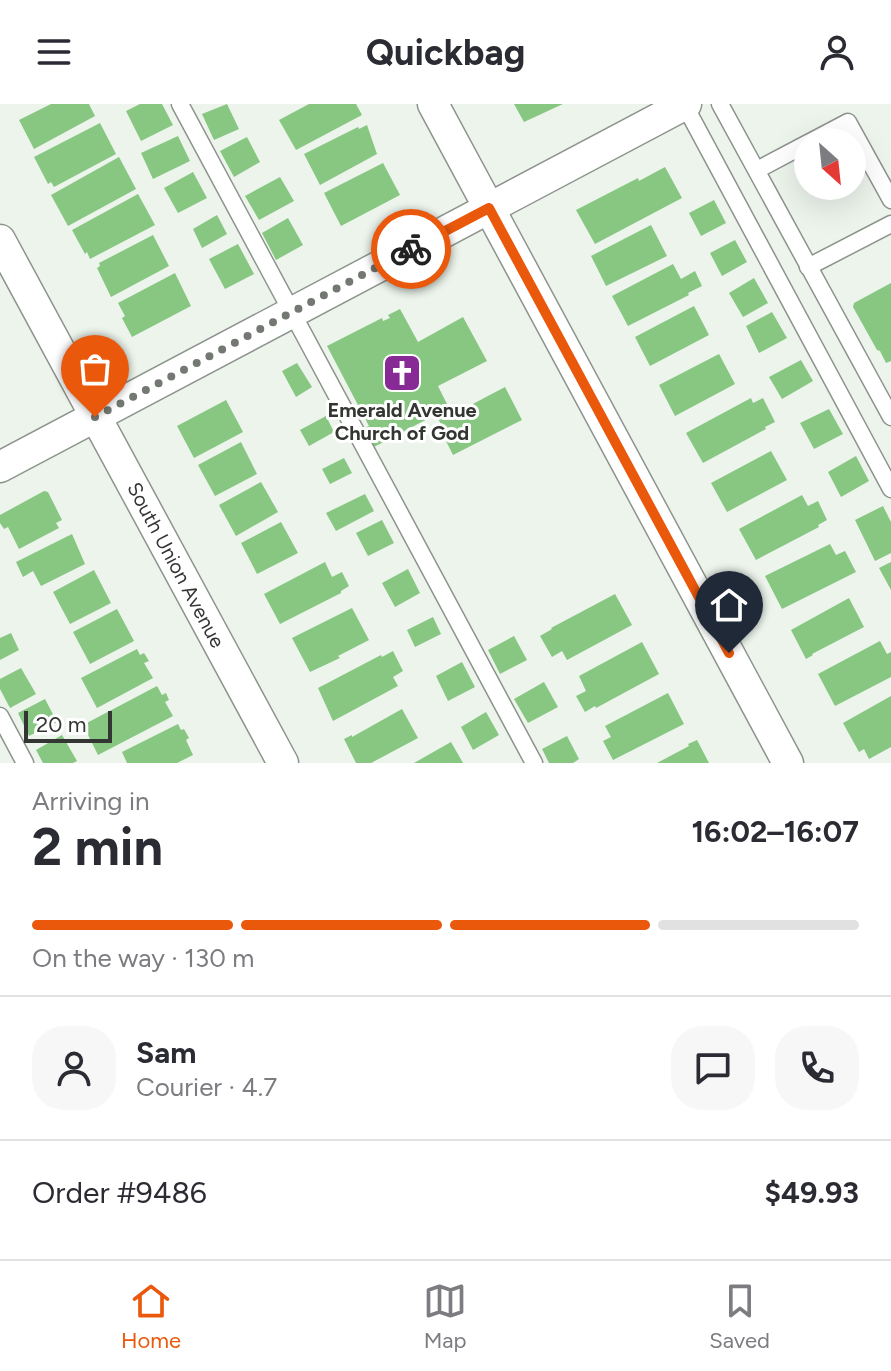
<!DOCTYPE html>
<meta charset="utf-8">
<style>
:root{--surface:#fff;--page:#f7f7f7;--text:#2b2b33;--muted:#7c7c81;--line:#e1e1e2;--accent:#ea580c}
body{margin:0;font-family:Figtree,sans-serif;background:var(--page);color:var(--text);height:100vh;display:flex;flex-direction:column;font-size:30px;white-space:nowrap}
*{box-sizing:border-box;margin:0}
p{font-size:26px;color:var(--muted)}
.icon{flex:none;width:44px;height:44px;fill:none;stroke:currentColor;stroke-width:2;stroke-linecap:round;stroke-linejoin:round}
.map{position:relative;height:659px;overflow:hidden}
.drawer{display:flex;flex-direction:column;background:var(--surface);flex:1}
.drawer>*{flex:none}
.needle{width:52px;rotate:153deg}
.fabs{position:absolute;left:794px;top:24px;display:grid;gap:16px}
.fabs a{display:grid;place-items:center;width:72px;height:72px;border-radius:50%;background:var(--surface);box-shadow:0 8px 32px #0002;font-size:40px}
.scale{position:absolute;left:24px;bottom:20px;width:88px;box-sizing:border-box;padding-left:8px;border:4px solid #333632;border-top:0;font-size:22px;line-height:28px;white-space:nowrap;color:#333632;-webkit-text-stroke:6px #fff;paint-order:stroke}
.pin{position:absolute;display:grid;place-items:center;width:68px;height:68px;color:#fff;margin:-82px -34px;border-radius:50% 50% 50% 0;rotate:-45deg;box-shadow:0 0 8px #0007}
.pin .icon{rotate:45deg}
.courier{position:absolute;display:grid;place-items:center;width:80px;height:80px;margin:-40px;border:6px solid #ea580c;border-radius:50%;background:#fff;color:#222;box-shadow:0 2px 10px #0007}
.overview em{font-style:normal;font-weight:700}
.overview div{display:flex;flex-direction:column-reverse}
.overview{display:flex;align-items:center;justify-content:space-between;height:136px;padding:0 32px}
h1{font-size:52px;font-weight:700;line-height:60px}
.bar{display:grid;grid-template-columns:repeat(4,1fr);gap:12px 8px;align-content:center;height:96px;padding:0 32px}
.bar i{height:10px;border-radius:6px;background:var(--line)}
.bar .active{background:var(--accent)}
.bar p{grid-column:span 4}
.line{display:flex;align-items:center;gap:20px;padding:0 32px;border-top:2px solid var(--line)}
.line div{flex:1}
.round{display:grid;place-items:center;flex:none;width:84px;height:84px;border-radius:32px;background:var(--page)}
header{display:flex;justify-content:space-between;align-items:center;height:104px;padding:0 32px;background:var(--surface);font-size:36px;font-weight:700}
.tab-bar{display:flex;justify-content:space-around;align-items:center;height:112px;border-top:2px solid var(--line);background:var(--surface);font-size:22px;color:var(--muted)}
.tab-bar a{display:grid;justify-items:center;gap:4px}
.tab-bar .active{color:var(--accent)}
.map>svg:first-child{display:block}
</style>
<header><svg class="icon" aria-label="menu" viewBox="0 0 24 24"><path d="M4 6h16M4 12h16M4 18h16"/></svg>Quickbag<svg class="icon" aria-label="person" viewBox="0 0 24 24"><circle cx="12" cy="8" r="4"/><path d="M4 21q1-7 8-7t8 7"/></svg></header>
<div class="map">
<svg width="891" height="659" viewBox="0 0 891 659">
<rect width="100%" height="100%" fill="#ecf4ec"/>
<g fill="#87c782">
<polygon points="51,0 89,0 95,12 34,45 19,16"/>
<polygon points="140,0 162,0 173,21 141,37 126,7"/>
<polygon points="227,0 239,25 214,36 202,10"/>
<polygon points="309,0 356,0 362,11 296,46 279,16"/>
<polygon points="514,0 563,0 524,18"/>
<polygon points="100,19 116,50 54,83 51,78 48,80 34,53"/>
<polygon points="367,21 377,50 320,81 304,50 358,23 359,25"/>
<polygon points="178,32 190,57 153,75 141,49"/>
<polygon points="247,33 260,58 234,73 220,47"/>
<polygon points="119,53 136,85 68,122 51,91"/>
<polygon points="383,59 400,91 341,122 324,89"/>
<polygon points="665,63 682,94 595,140 576,106 638,74 639,77"/>
<polygon points="193,68 207,94 178,109 164,84"/>
<polygon points="280,73 294,97 259,116 245,92"/>
<polygon points="138,90 155,121 90,155 87,148 85,150 72,126"/>
<polygon points="714,96 726,119 701,132 689,109"/>
<polygon points="217,111 227,130 202,144 193,125"/>
<polygon points="288,114 303,141 276,156 262,129"/>
<polygon points="651,121 667,152 606,182 591,152"/>
<polygon points="153,131 169,162 111,193 97,164 100,162 99,159"/>
<polygon points="735,136 747,158 722,172 710,149"/>
<polygon points="238,140 254,170 225,185 209,155"/>
<polygon points="673,160 681,175 695,167 702,182 688,189 689,191 628,222 612,192"/>
<polygon points="175,169 191,202 132,233 122,214 125,212 118,199"/>
<polygon points="754,174 768,199 743,213 729,189"/>
<polygon points="891,179 891,257 886,259 880,247 877,246 853,203 854,199"/>
<polygon points="694,202 709,231 650,262 635,233"/>
<polygon points="400,205 418,238 463,213 487,257 438,282 447,300 433,308 435,311 374,343 364,324 369,322 327,242 382,214 383,217 390,214 388,211"/>
<polygon points="772,208 787,234 759,249 746,222"/>
<polygon points="719,250 735,280 675,312 659,281"/>
<polygon points="801,256 813,277 782,295 769,273"/>
<polygon points="297,259 312,283 296,293 282,267"/>
<polygon points="505,283 522,316 453,351 438,321 441,320 438,315 449,310 450,312"/>
<polygon points="751,294 753,299 763,294 775,318 765,323 766,325 703,359 686,329"/>
<polygon points="226,296 243,328 194,354 177,322"/>
<polygon points="829,305 843,330 814,345 800,319"/>
<polygon points="326,312 334,328 309,342 300,326"/>
<polygon points="241,338 257,370 215,392 198,361"/>
<polygon points="771,347 787,376 727,408 711,379"/>
<polygon points="856,352 869,377 841,393 828,368"/>
<polygon points="344,354 352,369 330,380 322,365"/>
<polygon points="261,378 278,408 236,432 219,401"/>
<polygon points="44,387 48,388 62,416 56,419 59,424 19,445 8,423 4,425 0,419 0,411"/>
<polygon points="365,390 374,407 336,427 326,409"/>
<polygon points="802,391 808,402 818,397 827,416 818,421 819,423 756,456 739,425"/>
<polygon points="883,402 891,418 891,449 875,457 855,416"/>
<polygon points="382,416 394,439 368,452 356,429"/>
<polygon points="281,418 298,449 257,470 241,439"/>
<polygon points="72,430 85,460 41,482 33,467 23,473 16,458"/>
<polygon points="830,440 836,451 845,447 856,468 782,505 765,472"/>
<polygon points="325,458 332,473 342,468 349,482 341,487 341,489 280,520 264,490"/>
<polygon points="891,458 891,486 879,464"/>
<polygon points="408,465 420,489 395,503 382,479"/>
<polygon points="94,466 111,499 70,520 53,488"/>
<polygon points="615,490 632,521 567,556 562,547 552,553 540,532 552,525 551,524"/>
<polygon points="849,494 864,523 812,550 813,551 806,555 791,526"/>
<polygon points="352,504 369,536 338,552 340,554 310,568 292,534"/>
<polygon points="117,505 134,537 90,560 73,528"/>
<polygon points="433,513 441,530 415,543 407,526"/>
<polygon points="11,529 19,546 0,556 0,534"/>
<polygon points="514,532 527,556 500,570 488,546"/>
<polygon points="880,537 887,550 891,548 891,573 835,602 818,570"/>
<polygon points="642,538 659,570 596,604 595,602 585,608 576,592 586,587 579,572"/>
<polygon points="137,545 140,551 144,549 149,557 144,559 153,574 97,604 81,574"/>
<polygon points="393,547 403,567 393,573 398,582 333,617 318,584 381,551 382,553"/>
<polygon points="462,558 475,583 448,597 436,572"/>
<polygon points="21,564 36,590 10,604 0,585 0,575"/>
<polygon points="544,578 558,603 528,619 514,595"/>
<polygon points="157,582 162,591 166,589 169,596 165,598 173,612 98,651 83,621"/>
<polygon points="668,589 684,620 613,656 603,637 611,633 605,622"/>
<polygon points="891,592 891,643 869,655 864,645 859,648 843,619"/>
<polygon points="45,595 57,618 29,632 18,609"/>
<polygon points="402,605 418,634 371,659 356,659 344,635 352,631 352,633"/>
<polygon points="486,608 499,631 473,646 461,623"/>
<polygon points="178,620 181,626 184,625 189,634 186,636 193,651 177,659 127,659 122,648"/>
<polygon points="62,631 77,657 73,659 43,659 36,646"/>
<polygon points="567,632 579,655 573,659 549,659 542,645"/>
<polygon points="697,636 709,659 657,659 689,642 688,640"/>
<polygon points="451,638 463,659 414,659"/>
</g>
<g fill="none" stroke-linecap="round" stroke-linejoin="round">
<g stroke="#8d948d" stroke-width="19">
<g id="service">
<polyline points="180,0 534,659"/>
<polyline points="684,0 891,385"/>
<polyline points="720,0 891,313"/>
<polyline points="810,38 848,18 891,96"/>
<polyline points="757,66 808,39"/>
<polyline points="808,163 891,120"/>
<polyline points="0,612 25,659"/>
</g>
</g>
<g stroke="#8d948d" stroke-width="33">
<g id="minor">
<polyline points="433,0 788,659"/>
<polyline points="0,136 283,659"/>
<polyline points="0,363 686,0"/>
</g>
</g>
<use href="#service" stroke="#fff" stroke-width="16"/>
<use href="#minor" stroke="#fff" stroke-width="30"/>
</g>
<g fill="none" stroke-linecap="round" stroke-linejoin="round">
<polyline stroke="#747873" stroke-width="8" stroke-dasharray="0 14.4" points="95,313 411,145"/>
<polyline stroke="#ea580c" stroke-width="10" points="411,145 489,104 729,549"/>
</g>
<defs>
<g id="church-square" transform="scale(2)"><rect x="-9" y="-9" width="18" height="18" rx="4" fill="#882a95" stroke="#fff"/><path d="M-1.2-6h2.4v3.5h3.3v2.4h-3.3V6h-2.4V-.1h-3.3v-2.4h3.3Z" fill="#fff"/></g>
</defs>
<g fill-rule="evenodd">
<use href="#church-square" x="402" y="269"/>
</g>
<g text-anchor="middle" dominant-baseline="central" stroke-width="6" stroke-linejoin="round" paint-order="stroke">
<g font-size="20" font-weight="bold" fill="#333632" stroke="#fff">
<text x="402" y="306">Emerald Avenue<tspan x="402" dy="23">Church of God</tspan></text>
</g>
<g font-size="20" fill="#333632" stroke="#fff">
<text transform="translate(176 461) rotate(62)">South Union Avenue</text>
</g>
</g>
</svg>
<div class="fabs">
<a><svg class="needle" viewBox="-14 -14 28 28"><path d="M0-13l5 13h-10z" fill="#e53935"/><path d="M0 13l5-13h-10z" fill="#7c7c81"/></svg></a>
</div>
<div class="scale">20 m</div>
<div class="pin" style="left:95px;top:313px;background:#ea580c"><svg class="icon" aria-label="bag" viewBox="0 0 24 24"><path d="M5 8h14l-1 12H6zM9 8a3 3 0 0 1 6 0"/></svg></div>
<div class="pin" style="left:729px;top:549px;background:#1f2937"><svg class="icon" aria-label="home" viewBox="0 0 24 24"><path d="M3 11l9-7 9 7M6 9v11h12V9"/></svg></div>
<div class="courier" style="left:411px;top:145px"><svg class="icon" aria-label="bike" viewBox="0 0 24 24"><circle cx="6" cy="16" r="4"/><circle cx="18" cy="16" r="4"/><path d="M6 16l4-8h5l3 8M10 8l3 8H6M13 5h3"/></svg></div>
</div>
<section class="drawer">
<div class="overview"><div><h1>2 min</h1><p>Arriving in</p></div><em>16:02–16:07</em></div>
<div class="bar"><i class="active"></i><i class="active"></i><i class="active"></i><i></i><p>On the way · 130 m</p></div>
<div class="line" style="height:144px"><a class="round"><svg class="icon" aria-label="person" viewBox="0 0 24 24"><circle cx="12" cy="8" r="4"/><path d="M4 21q1-7 8-7t8 7"/></svg></a><div><b>Sam</b><p>Courier · 4.7</p></div><a class="round"><svg class="icon" aria-label="chat" viewBox="0 0 24 24"><path d="M4 5h16v11H9l-5 4z"/></svg></a><a class="round"><svg class="icon" aria-label="phone" viewBox="0 0 24 24"><path d="M5 4h4l2 5-3 2q2 4 5 5l2-3 5 2v4C11 20 4 13 5 4z"/></svg></a></div>
<div class="line" style="height:104px"><div>Order #9486</div><b>$49.93</b></div>
</section>
<nav class="tab-bar">
<a class="active"><svg class="icon" aria-label="home" viewBox="0 0 24 24"><path d="M3 11l9-7 9 7M6 9v11h12V9"/></svg>Home</a>
<a><svg class="icon" aria-label="map" viewBox="0 0 24 24"><path d="M3 6l6-2 6 2 6-2v14l-6 2-6-2-6 2zM9 4v14M15 6v14"/></svg>Map</a>
<a><svg class="icon" aria-label="saved" viewBox="0 0 24 24"><path d="M7 4h10v16l-5-4-5 4z"/></svg>Saved</a>
</nav>
